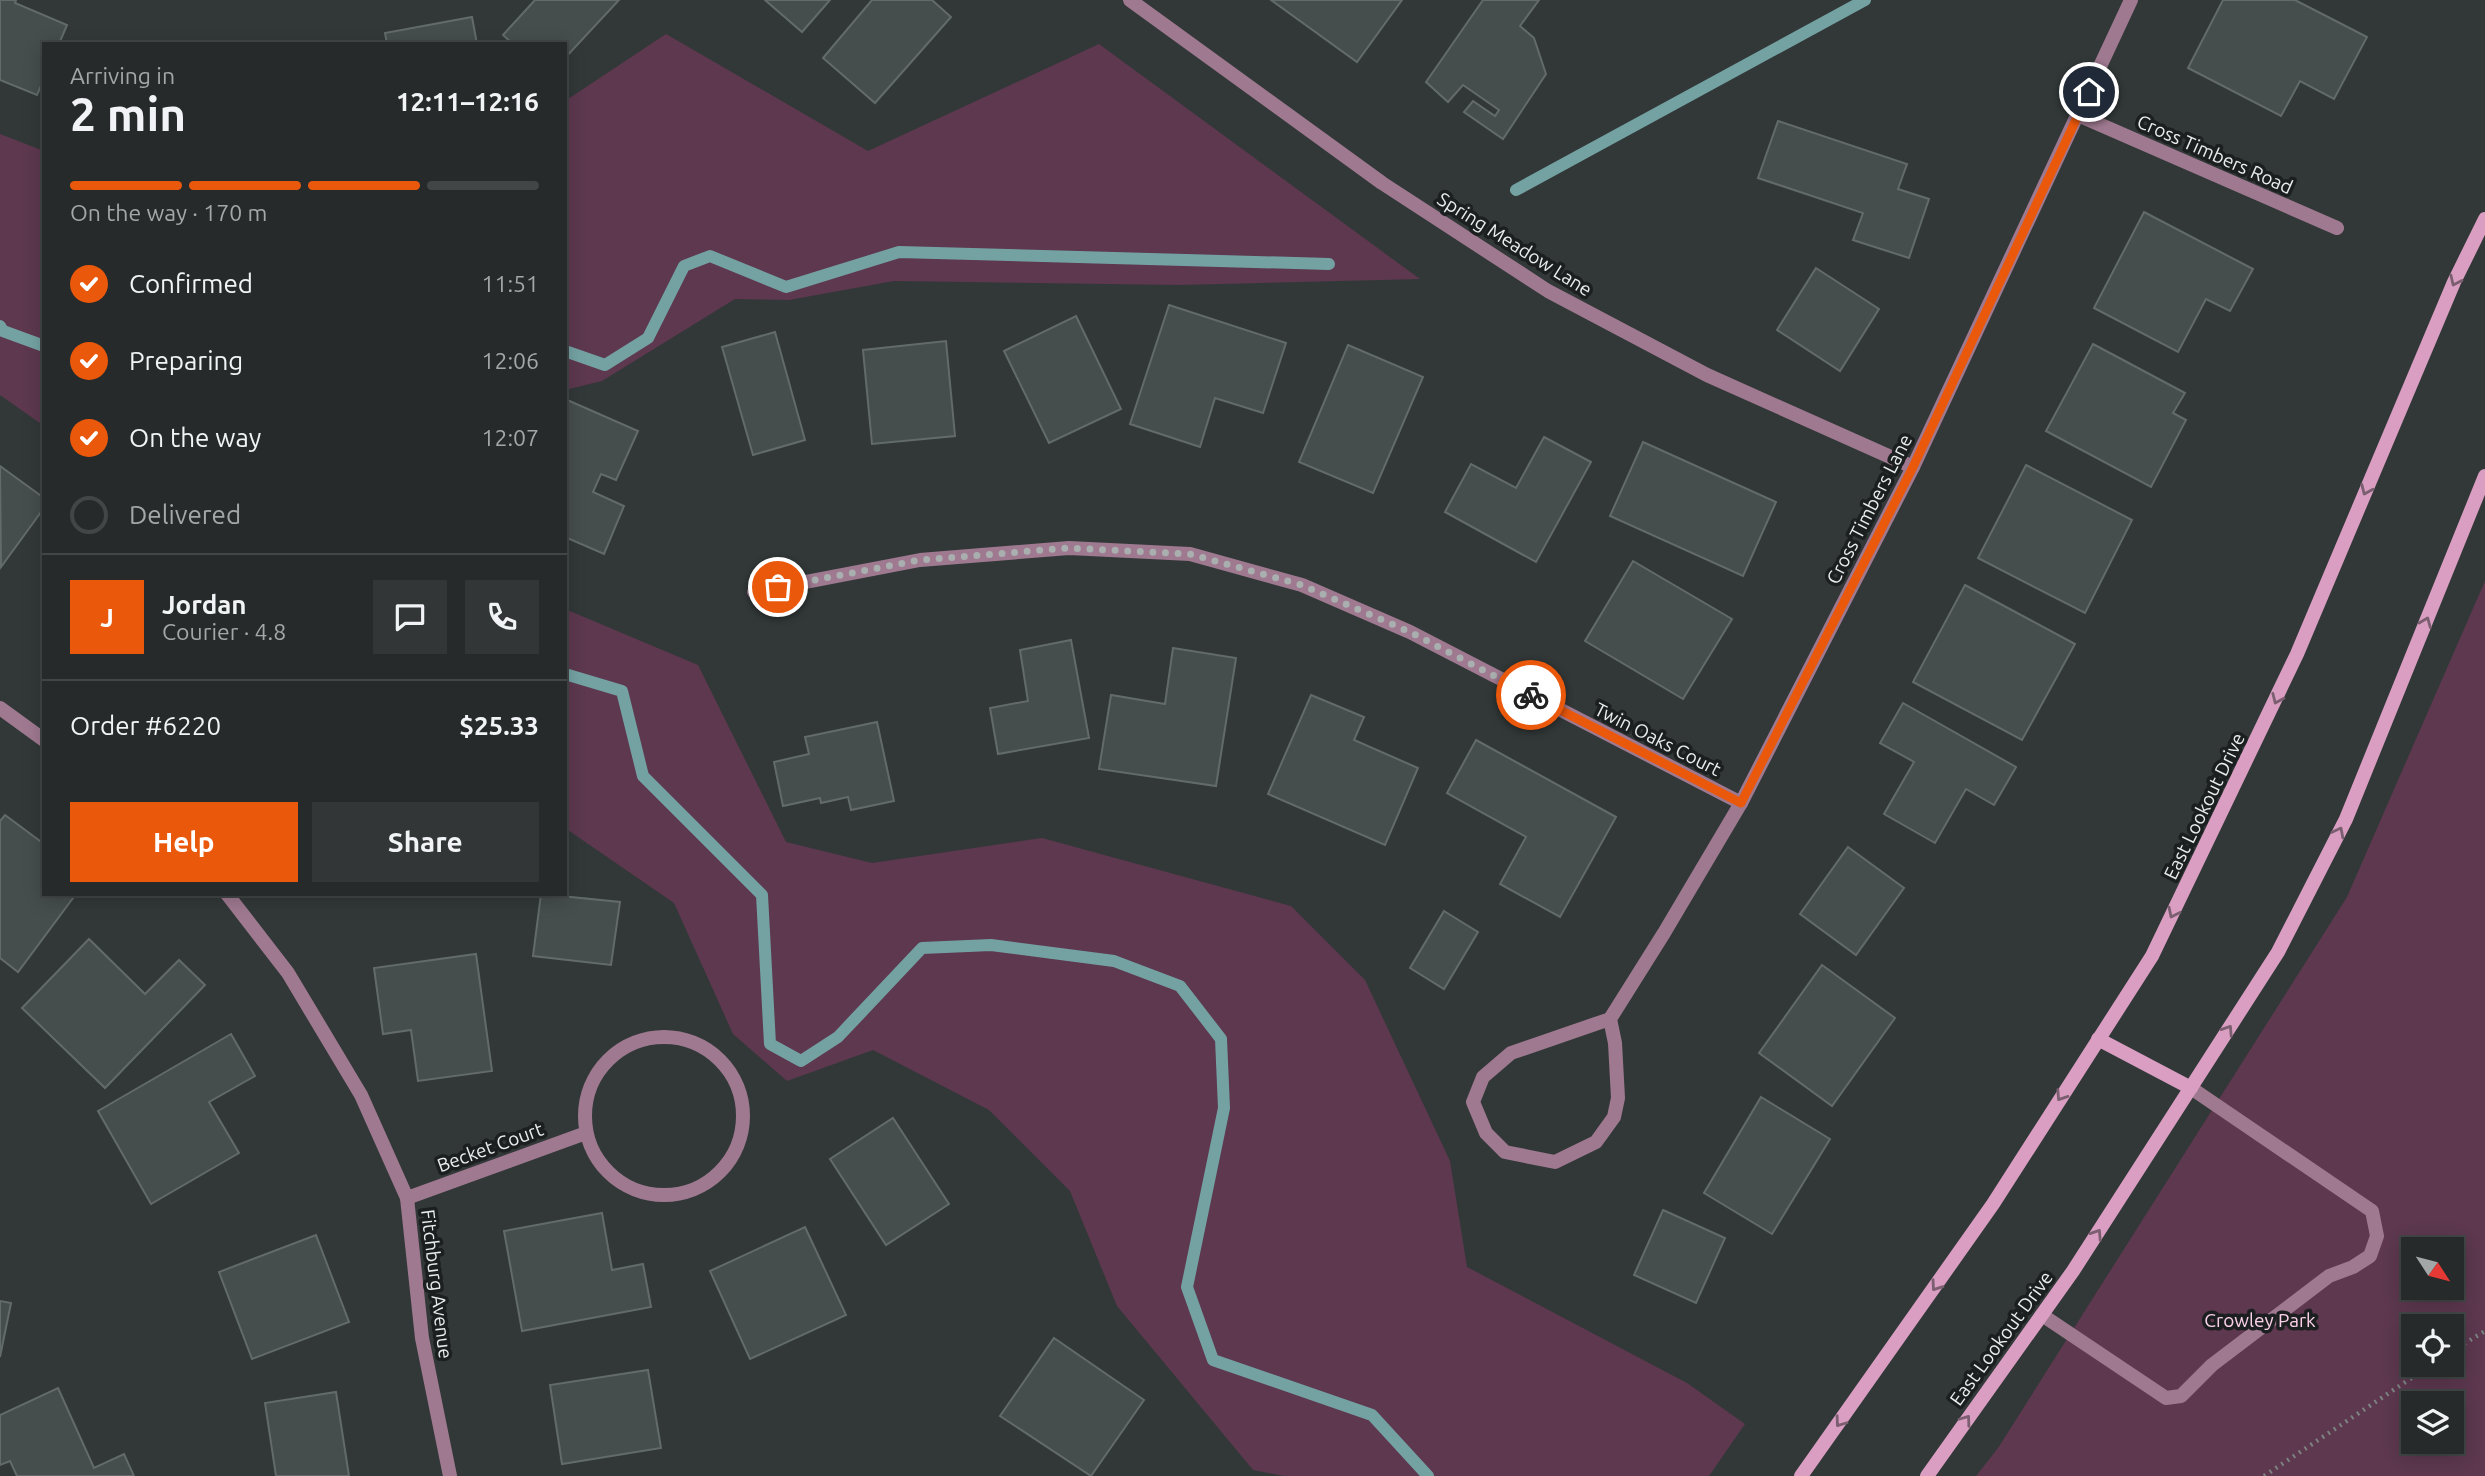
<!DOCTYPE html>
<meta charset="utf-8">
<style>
:root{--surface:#262a2a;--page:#323636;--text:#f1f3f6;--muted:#a4a7a8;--line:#424647;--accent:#ea580c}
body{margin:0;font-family:Ubuntu,sans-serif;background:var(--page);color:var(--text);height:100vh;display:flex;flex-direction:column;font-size:26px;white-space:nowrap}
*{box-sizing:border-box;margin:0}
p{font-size:23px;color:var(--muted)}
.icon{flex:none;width:38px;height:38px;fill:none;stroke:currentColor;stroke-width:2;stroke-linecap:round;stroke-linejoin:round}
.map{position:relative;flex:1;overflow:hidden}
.sheet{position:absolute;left:42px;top:42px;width:525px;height:854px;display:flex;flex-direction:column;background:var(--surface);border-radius:0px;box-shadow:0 4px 18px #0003,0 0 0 2px var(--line)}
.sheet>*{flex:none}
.needle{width:46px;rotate:126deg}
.controls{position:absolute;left:2401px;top:1237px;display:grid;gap:14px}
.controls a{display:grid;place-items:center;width:63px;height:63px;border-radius:0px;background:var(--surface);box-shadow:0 4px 18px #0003,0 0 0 2px var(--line);font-size:35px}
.pin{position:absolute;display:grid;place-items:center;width:60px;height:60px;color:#fff;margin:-30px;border:4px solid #fff;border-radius:50%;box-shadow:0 2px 7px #0007}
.courier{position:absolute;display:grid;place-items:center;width:70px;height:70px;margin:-35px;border:5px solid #ea580c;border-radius:50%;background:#fff;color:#222;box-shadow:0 2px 9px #0007}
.summary em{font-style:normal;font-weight:700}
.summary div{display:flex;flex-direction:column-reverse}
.summary{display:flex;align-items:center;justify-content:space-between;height:119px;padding:0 28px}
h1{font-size:46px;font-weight:700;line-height:52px}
.bar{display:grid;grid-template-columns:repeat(4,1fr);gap:10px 7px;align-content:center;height:84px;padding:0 28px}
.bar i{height:9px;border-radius:5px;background:var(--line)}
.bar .current{background:var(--accent)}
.bar p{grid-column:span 4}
.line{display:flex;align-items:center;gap:18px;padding:0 28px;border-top:2px solid var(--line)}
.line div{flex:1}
.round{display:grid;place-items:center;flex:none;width:74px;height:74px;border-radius:0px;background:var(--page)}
ol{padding:0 28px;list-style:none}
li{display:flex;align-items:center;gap:21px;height:77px}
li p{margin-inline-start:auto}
li .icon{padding:7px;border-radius:50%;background:var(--accent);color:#fff;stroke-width:4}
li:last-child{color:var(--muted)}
li i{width:38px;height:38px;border:4px solid var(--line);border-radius:50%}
.primary-button{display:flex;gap:14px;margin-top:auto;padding:14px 28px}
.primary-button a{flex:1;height:80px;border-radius:0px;background:var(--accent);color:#fff;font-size:28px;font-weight:700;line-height:80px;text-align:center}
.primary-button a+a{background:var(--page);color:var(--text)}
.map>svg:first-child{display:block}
</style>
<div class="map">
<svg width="2485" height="1476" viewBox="0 0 2485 1476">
<rect width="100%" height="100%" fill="#323838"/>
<g fill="#5d384f" fill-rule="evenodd">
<polygon points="666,34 868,151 1099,44 1420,279 1178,285 894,281 789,300 735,299 602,381 565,390 565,101"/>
<polygon points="0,134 44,151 44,426 0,395"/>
<path d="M2485,581V1476H1976L1998,1448L2347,897ZM2413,1250H2452V1288H2413ZM2413,1326H2452V1365H2413ZM2413,1404H2452V1442H2413Z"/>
<polygon points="565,609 698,665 786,842 872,863 1042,838 1291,906 1365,980 1450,1161 1467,1267 1687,1383 1745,1424 1709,1476 1284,1476 1253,1470 1117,1306 1070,1191 989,1110 873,1050 787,1081 733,1034 674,903 565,828"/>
</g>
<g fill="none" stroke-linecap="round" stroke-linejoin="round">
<g stroke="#74a2a3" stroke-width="12">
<polyline points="1516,190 1865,0"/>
<polyline points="0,326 3,331 44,346"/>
<polyline points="565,351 605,365 648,338 684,266 710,256 786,287 899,252 1329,264"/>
<polyline points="565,674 622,691 643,776 762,895 770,1044 801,1061 838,1037 922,948 991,945 1114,961 1180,986 1221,1039 1224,1108 1187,1287 1213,1360 1372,1415 1428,1476"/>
</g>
</g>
<g fill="#464d4d" stroke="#636a6a" stroke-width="2">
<polygon points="0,0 16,0 15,3 67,25 59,44 44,44 44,79 37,95 0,80"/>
<polygon points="535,0 619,0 565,58 565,44 513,44 503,35"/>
<polygon points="765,0 830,0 802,32"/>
<polygon points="872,0 932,0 951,17 875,103 823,58"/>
<polygon points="1271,0 1402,0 1357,62"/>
<polygon points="1483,0 1539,0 1520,26 1534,38 1546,74 1503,139 1464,112 1473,101 1495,116 1499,110 1463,85 1448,102 1426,82"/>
<polygon points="2223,0 2295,0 2367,37 2334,99 2300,81 2281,116 2188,68"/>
<polygon points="472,17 477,44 387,44 385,33"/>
<polygon points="1778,121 1907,164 1898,189 1929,199 1909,258 1853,240 1863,213 1758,178"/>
<polygon points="2144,212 2253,269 2230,311 2206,299 2178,352 2094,308"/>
<polygon points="1816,268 1879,309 1840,371 1777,330"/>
<polygon points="1169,305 1286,343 1263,413 1215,398 1200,447 1130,424"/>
<polygon points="1076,316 1121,409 1049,443 1004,351"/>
<polygon points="775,332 805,440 753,455 722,347"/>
<polygon points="946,341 955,436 872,444 863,350"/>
<polygon points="2093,344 2185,393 2173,413 2186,420 2151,487 2046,431"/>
<polygon points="1348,345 1423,377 1373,493 1299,462"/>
<polygon points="565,399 638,431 616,480 601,474 593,492 624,506 604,554 565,537"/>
<polygon points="1544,437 1591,462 1536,562 1445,512 1471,464 1516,488"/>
<polygon points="1643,442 1776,502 1743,576 1610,516"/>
<polygon points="2026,465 2132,520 2085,613 1978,558"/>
<polygon points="0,466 44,498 44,508 1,567"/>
<polygon points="1633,561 1732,619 1683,699 1585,641"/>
<polygon points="1965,585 2075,644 2022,740 1913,682"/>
<polygon points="1071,640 1089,738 998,754 990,708 1028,701 1020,650"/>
<polygon points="1173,648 1236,658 1216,786 1099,769 1111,695 1165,704"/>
<polygon points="1311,695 1364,717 1354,740 1418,768 1385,845 1268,794"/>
<polygon points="1903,703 2016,767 1994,805 1966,789 1935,843 1884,814 1914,762 1880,743"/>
<polygon points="877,722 894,801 851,810 848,797 821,803 820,798 783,806 774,762 809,754 805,737"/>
<polygon points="1476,740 1616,817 1560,917 1500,884 1526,837 1447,793"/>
<polygon points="5,815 44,844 44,894 76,894 18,972 0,958 0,821"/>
<polygon points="1848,847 1904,888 1856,955 1800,914"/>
<polygon points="541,894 620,902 611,965 533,956"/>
<polygon points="1444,911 1478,932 1444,989 1410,968"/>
<polygon points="89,939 145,994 179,960 205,985 105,1088 22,1008"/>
<polygon points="476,954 492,1071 418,1081 411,1030 383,1034 374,968"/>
<polygon points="1822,965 1895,1018 1832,1106 1759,1053"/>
<polygon points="231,1034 255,1076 209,1102 239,1153 151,1204 98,1111"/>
<polygon points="1761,1097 1830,1139 1772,1234 1704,1193"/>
<polygon points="893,1118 949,1204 886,1245 830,1159"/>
<polygon points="1663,1210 1725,1238 1696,1303 1634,1275"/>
<polygon points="602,1213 612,1270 643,1264 651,1307 522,1331 504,1231"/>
<polygon points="805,1227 846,1315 750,1359 710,1271"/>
<polygon points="316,1235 349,1322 252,1359 219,1272"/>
<polygon points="0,1301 11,1303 0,1357"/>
<polygon points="1054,1338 1144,1400 1091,1476 1000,1416"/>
<polygon points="648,1370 661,1448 562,1464 550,1385"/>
<polygon points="58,1388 94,1468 124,1454 134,1476 17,1476 10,1461 0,1465 0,1415"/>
<polygon points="336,1392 349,1476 276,1476 265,1403"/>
</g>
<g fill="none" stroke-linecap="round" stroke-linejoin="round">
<g stroke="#7d8282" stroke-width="4.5" stroke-dasharray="2 5" stroke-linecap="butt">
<polyline points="2452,1351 2485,1331"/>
<polyline points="2264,1476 2431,1365"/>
</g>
<polyline stroke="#9f7990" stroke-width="14" points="2042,1315 2166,1398 2181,1396 2212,1365 2329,1276 2353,1267 2370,1256 2377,1236 2372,1211 2191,1088"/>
<g stroke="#9f7990" stroke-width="14">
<polyline points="1130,0 1382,183 1548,291 1707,375 1913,467"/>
<polyline points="2078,115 2337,228"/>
<polyline points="754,592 920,560 1069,548 1190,554 1302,585 1410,632 1741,803"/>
<polyline points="0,708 44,740"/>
<polyline points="227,894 288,973 361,1095 407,1198 422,1338 450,1476"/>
<polyline points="1610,1019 1615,1043 1618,1098 1614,1117 1596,1142 1555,1162 1505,1152 1486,1133 1473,1102 1483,1077 1511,1053 1610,1019 1664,933 1741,803 1913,467 2131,0"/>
<circle cx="664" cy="1116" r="79"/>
<polyline points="407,1198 586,1133"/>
</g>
<g stroke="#da9ec2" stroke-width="14">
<polyline points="2098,1039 2191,1088"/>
<polyline points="1801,1476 1993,1204 2152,956 2297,654 2454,282 2485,219"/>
<polyline points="1927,1476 2073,1271 2278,952 2346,819 2485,476"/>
</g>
</g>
<defs><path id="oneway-chevron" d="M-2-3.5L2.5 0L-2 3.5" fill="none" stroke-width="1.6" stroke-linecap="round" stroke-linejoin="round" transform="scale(1.75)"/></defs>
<g stroke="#7b5e70">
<use href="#oneway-chevron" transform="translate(2455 281) rotate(115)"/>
<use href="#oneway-chevron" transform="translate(2366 490) rotate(113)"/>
<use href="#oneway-chevron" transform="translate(2426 622) rotate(-68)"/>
<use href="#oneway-chevron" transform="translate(2277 699) rotate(114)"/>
<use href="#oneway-chevron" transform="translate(2339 832) rotate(-63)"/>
<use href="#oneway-chevron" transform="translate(2173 913) rotate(116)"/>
<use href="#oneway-chevron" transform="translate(2228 1030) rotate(-57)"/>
<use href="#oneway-chevron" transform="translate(2061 1096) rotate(123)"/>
<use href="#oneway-chevron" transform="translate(2097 1234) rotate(-57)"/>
<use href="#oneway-chevron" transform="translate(1936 1286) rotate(125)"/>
<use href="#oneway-chevron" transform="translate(1966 1420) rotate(-54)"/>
<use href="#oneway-chevron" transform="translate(1840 1422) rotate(126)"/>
</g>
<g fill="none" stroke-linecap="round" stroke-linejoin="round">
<polyline stroke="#a9aeae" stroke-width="7" stroke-dasharray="0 12.6" points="778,587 920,560 1069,548 1190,554 1302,585 1410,632 1531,695"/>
<polyline stroke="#ea580c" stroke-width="9" points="1531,695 1741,803 1913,467 2089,92"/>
</g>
<g text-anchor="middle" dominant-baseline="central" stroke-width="7" stroke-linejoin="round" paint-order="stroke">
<g font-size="19" fill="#e9eded" stroke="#1c1f1f">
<text transform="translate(2215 154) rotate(24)">Cross Timbers Road</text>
<text transform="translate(1515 244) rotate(32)">Spring Meadow Lane</text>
<text transform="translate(1869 509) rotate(-63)">Cross Timbers Lane</text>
<text transform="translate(1658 739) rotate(27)">Twin Oaks Court</text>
<text transform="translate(2204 806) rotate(-64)">East Lookout Drive</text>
<text transform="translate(490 1147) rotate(-20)">Becket Court</text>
<text transform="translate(437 1284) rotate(83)">Fitchburg Avenue</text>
<text transform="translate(2001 1338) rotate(-54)">East Lookout Drive</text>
</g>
<g font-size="19" fill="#fcd1ea" stroke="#1c1f1f">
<text x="2260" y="1320">Crowley Park</text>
</g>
</g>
</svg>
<div class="controls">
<a><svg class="needle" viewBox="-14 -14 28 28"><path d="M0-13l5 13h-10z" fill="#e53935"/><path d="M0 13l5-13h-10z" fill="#a4a7a8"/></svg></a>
<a><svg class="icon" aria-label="locate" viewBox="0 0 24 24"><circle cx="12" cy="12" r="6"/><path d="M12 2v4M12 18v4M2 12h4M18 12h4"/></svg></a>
<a><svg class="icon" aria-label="layers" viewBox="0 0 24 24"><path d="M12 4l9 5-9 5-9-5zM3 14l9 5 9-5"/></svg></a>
</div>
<div class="pin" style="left:778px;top:587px;background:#ea580c"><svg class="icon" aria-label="bag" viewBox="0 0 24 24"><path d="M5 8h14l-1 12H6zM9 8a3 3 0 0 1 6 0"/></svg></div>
<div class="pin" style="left:2089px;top:92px;background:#1f2937"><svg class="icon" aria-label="home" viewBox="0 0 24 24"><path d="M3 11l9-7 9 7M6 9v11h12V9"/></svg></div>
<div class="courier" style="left:1531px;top:695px"><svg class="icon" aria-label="bike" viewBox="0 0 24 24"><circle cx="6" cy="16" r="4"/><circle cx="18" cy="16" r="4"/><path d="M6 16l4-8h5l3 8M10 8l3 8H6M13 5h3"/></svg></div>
<section class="sheet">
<div class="summary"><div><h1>2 min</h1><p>Arriving in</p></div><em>12:11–12:16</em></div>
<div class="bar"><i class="current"></i><i class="current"></i><i class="current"></i><i></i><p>On the way · 170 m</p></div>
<ol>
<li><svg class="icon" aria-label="check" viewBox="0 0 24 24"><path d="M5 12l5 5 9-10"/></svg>Confirmed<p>11:51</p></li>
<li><svg class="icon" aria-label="check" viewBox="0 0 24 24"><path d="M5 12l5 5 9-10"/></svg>Preparing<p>12:06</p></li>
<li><svg class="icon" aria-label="check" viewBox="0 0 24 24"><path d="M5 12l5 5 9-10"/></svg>On the way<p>12:07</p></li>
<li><i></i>Delivered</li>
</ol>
<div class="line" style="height:126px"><b class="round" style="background:var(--accent);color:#fff">J</b><div><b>Jordan</b><p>Courier · 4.8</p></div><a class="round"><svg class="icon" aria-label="chat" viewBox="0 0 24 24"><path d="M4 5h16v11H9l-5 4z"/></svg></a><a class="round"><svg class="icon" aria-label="phone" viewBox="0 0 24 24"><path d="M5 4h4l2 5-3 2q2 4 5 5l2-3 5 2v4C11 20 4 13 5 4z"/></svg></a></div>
<div class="line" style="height:91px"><div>Order #6220</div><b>$25.33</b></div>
<div class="primary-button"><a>Help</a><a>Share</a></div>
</section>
</div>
